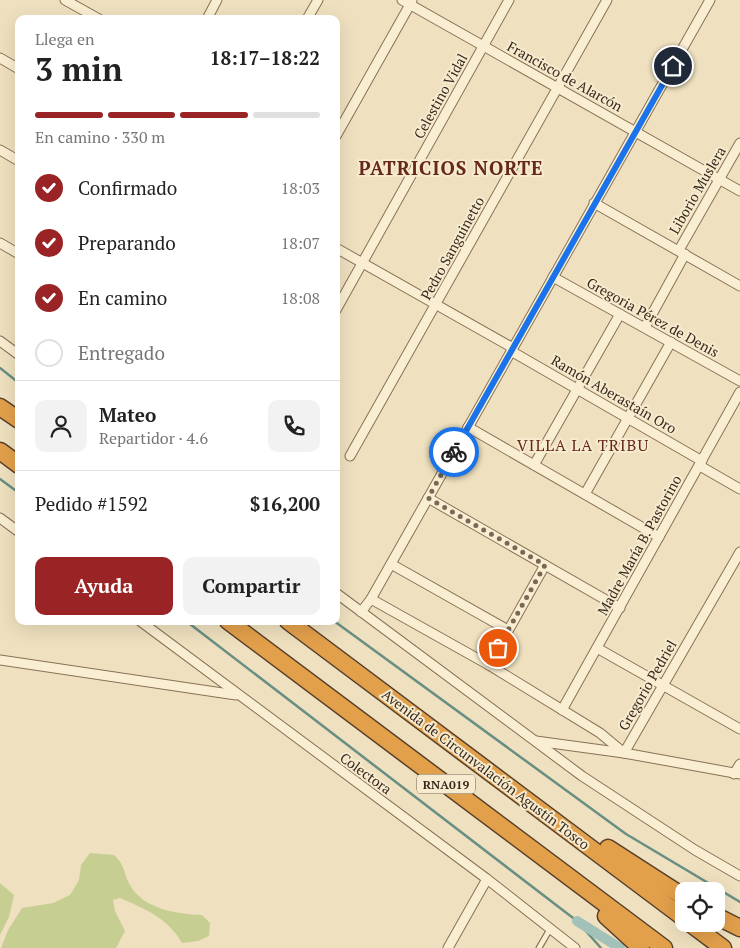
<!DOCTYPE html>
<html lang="es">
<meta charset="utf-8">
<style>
:root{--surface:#fff;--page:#f2f2f2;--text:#222;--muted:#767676;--line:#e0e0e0;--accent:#9a2425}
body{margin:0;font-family:"PT Serif",serif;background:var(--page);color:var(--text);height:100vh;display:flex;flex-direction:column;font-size:19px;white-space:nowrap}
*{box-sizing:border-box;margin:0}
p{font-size:16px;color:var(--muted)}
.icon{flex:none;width:28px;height:28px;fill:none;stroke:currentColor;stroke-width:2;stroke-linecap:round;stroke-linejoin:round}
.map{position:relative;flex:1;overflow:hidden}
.panel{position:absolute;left:15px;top:15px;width:325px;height:610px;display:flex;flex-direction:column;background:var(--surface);border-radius:10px;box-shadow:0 5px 20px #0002}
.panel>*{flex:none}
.buttons{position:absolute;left:675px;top:882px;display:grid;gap:10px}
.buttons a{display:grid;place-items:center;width:50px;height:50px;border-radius:10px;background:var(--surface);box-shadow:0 5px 20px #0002;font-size:25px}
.pin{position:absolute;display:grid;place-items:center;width:42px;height:42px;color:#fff;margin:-21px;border:2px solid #fff;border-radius:50%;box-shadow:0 1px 5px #0007}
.courier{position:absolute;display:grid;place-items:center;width:50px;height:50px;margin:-25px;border:4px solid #1a73e8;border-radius:50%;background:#fff;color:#222;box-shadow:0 1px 6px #0007}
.headline em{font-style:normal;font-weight:600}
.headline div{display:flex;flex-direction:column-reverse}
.headline{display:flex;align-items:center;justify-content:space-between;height:85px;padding:0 20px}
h1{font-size:32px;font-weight:600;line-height:38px}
.bar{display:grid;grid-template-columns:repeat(4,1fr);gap:8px 5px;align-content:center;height:60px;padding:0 20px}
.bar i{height:6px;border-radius:4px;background:var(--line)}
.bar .selected{background:var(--accent)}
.bar p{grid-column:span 4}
.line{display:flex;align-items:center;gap:12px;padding:0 20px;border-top:1px solid var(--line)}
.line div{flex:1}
.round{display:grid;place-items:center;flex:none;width:52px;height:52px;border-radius:10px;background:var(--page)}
ol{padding:0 20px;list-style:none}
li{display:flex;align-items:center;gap:15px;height:55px}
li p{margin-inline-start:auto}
li .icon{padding:5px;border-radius:50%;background:var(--accent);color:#fff;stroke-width:4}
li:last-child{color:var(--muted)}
li i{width:28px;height:28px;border:2px solid var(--line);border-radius:50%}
.button{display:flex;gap:10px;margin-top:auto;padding:10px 20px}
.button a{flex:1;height:58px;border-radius:10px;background:var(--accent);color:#fff;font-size:20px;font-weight:600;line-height:58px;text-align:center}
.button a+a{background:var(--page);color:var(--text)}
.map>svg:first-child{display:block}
</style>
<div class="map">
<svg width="740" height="948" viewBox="0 0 740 948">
<rect width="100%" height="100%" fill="#efe1bf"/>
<g fill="#c7ce92">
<path d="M90,853L114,855C126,866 123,873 130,885C143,909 177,914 202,915L210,923L209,936L198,941L182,943C168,918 145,909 120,898L113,900L115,911L125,931L116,948H1L8,930L22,908L53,903L70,895L79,880L81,865Z"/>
<polygon points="0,883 14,895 9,917 0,935"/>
</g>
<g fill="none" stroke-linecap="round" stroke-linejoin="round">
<g stroke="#698f85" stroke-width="2.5">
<polyline points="0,368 19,383"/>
<polyline points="0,479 19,493"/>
<polyline points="186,621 577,921 601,948"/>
<polyline points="334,621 626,834 740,902"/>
</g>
<polyline stroke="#a2c1b8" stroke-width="10" points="577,921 620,948"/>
<g stroke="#897156" stroke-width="7">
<polyline id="service" points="539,948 550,929"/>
</g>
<g stroke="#897156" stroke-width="11">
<g id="minor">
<polyline points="65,0 99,19"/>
<polyline points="402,0 740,191"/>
<polyline points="207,19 217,0"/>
<polyline points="307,19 318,0"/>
<polyline points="0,58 19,69"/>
<polyline points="336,136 412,1"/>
<polyline points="0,150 19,161"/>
<polyline points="594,203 740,286"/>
<polyline points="0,243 19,254"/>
<polyline points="336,248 513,348"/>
<polyline points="679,250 740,143"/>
<polyline points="553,277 740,381"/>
<polyline points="336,310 509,0"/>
<polyline points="645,327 685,254"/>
<polyline points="0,341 19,355"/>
<polyline points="511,351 702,461"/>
<polyline points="468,427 659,537"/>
<polyline points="350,456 607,0"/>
<polyline points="534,465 620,314"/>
<polyline points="700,466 740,489"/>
<polyline points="585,494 671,342"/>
<polyline points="428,498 620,608"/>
<polyline points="0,518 19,532"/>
<polyline points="391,564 508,630"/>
<polyline points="336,593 582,776 695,850 740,876"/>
<polyline points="371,599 489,665 600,733 624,753 740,774"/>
<polyline points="361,612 371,599 710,0"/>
<polyline points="140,621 487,879 575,948"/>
<polyline points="597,648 740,729"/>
<polyline points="0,660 236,695"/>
<polyline points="489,665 545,565"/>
<polyline points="562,710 740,392"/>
<polyline points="536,741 624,753 740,552"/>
<polyline points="734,774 740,764"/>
<polyline points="448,948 487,879"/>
</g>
</g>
<g stroke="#563f2b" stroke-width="19">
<g id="motorway">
<polyline points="0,407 19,420"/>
<polyline points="0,451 19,465"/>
<polyline points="228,621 664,948"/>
<polyline points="288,621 684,918"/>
<polyline points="608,848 684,897"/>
<polyline points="606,916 641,948"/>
<polyline points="716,916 740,928"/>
<polyline points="691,924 723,948"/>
</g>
</g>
<use href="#service" stroke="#faeed2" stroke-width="4.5"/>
<use href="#minor" stroke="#faeed2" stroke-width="9"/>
<use href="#motorway" stroke="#e3a04b" stroke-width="16"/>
</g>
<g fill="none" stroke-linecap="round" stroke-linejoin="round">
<polyline stroke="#776955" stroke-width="5" stroke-dasharray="0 9" points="454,452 428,498 545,565 498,648"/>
<polyline stroke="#1a73e8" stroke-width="6" points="454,452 673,66"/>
</g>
<g text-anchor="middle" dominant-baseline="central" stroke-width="4" stroke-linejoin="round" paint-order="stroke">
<rect fill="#f7ebcf" stroke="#716352" stroke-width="1" x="417" y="774.5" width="58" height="19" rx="4"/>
<g font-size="12" font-weight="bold" fill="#37291c">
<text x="446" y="784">RNA019</text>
</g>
<g font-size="14" fill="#37291c" stroke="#f7ebcf">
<text transform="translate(565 76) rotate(29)">Francisco de Alarcón</text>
<text transform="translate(440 96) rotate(-61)">Celestino Vidal</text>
<text transform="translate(697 190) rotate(-60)">Liborio Muslera</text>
<text transform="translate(452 248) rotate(-61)">Pedro Sanguinetto</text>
<text transform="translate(653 317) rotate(29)">Gregoria Pérez de Denis</text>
<text transform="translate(614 394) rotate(30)">Ramón Aberastaín Oro</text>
<text transform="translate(639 545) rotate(-61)">Madre María B. Pastorino</text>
<text transform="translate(647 685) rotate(-60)">Gregorio Pedriel</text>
<text transform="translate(486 769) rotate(37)">Avenida de Circunvalación Agustín Tosco</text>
<text transform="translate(366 773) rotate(36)">Colectora</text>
</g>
<g font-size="16" letter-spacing="1" fill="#662919" stroke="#f7ebcf">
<text x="583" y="445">VILLA LA TRIBU</text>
</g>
<g font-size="19" font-weight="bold" letter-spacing="1" fill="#662919" stroke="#f7ebcf">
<text x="451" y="167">PATRICIOS NORTE</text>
</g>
</g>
</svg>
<div class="buttons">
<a><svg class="icon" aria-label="locate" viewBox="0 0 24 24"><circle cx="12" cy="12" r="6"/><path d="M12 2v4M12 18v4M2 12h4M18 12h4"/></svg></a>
</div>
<div class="pin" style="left:498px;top:648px;background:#ea580c"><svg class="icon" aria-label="bag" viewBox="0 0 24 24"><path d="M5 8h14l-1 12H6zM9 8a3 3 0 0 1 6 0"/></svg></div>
<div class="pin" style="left:673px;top:66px;background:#1f2937"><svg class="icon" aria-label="home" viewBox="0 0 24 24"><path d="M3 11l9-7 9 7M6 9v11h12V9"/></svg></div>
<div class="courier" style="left:454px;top:452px"><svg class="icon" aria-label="bike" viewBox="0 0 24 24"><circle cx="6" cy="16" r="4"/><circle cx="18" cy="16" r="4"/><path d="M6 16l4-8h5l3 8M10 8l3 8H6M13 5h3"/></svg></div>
<section class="panel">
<div class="headline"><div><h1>3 min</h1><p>Llega en</p></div><em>18:17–18:22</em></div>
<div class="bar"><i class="selected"></i><i class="selected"></i><i class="selected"></i><i></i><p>En camino · 330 m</p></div>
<ol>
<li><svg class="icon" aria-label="check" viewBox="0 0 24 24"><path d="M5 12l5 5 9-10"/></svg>Confirmado<p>18:03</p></li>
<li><svg class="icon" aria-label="check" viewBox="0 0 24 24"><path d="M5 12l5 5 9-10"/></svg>Preparando<p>18:07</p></li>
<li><svg class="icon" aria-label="check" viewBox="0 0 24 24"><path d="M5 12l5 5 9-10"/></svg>En camino<p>18:08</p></li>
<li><i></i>Entregado</li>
</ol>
<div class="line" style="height:90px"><a class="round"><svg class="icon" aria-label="person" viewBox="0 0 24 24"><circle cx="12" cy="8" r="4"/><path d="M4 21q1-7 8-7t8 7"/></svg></a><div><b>Mateo</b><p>Repartidor · 4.6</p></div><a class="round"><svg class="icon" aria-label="phone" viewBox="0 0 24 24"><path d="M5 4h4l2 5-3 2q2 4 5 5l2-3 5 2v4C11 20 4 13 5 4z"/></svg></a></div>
<div class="line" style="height:65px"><div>Pedido #1592</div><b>$16,200</b></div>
<div class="button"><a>Ayuda</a><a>Compartir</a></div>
</section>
</div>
